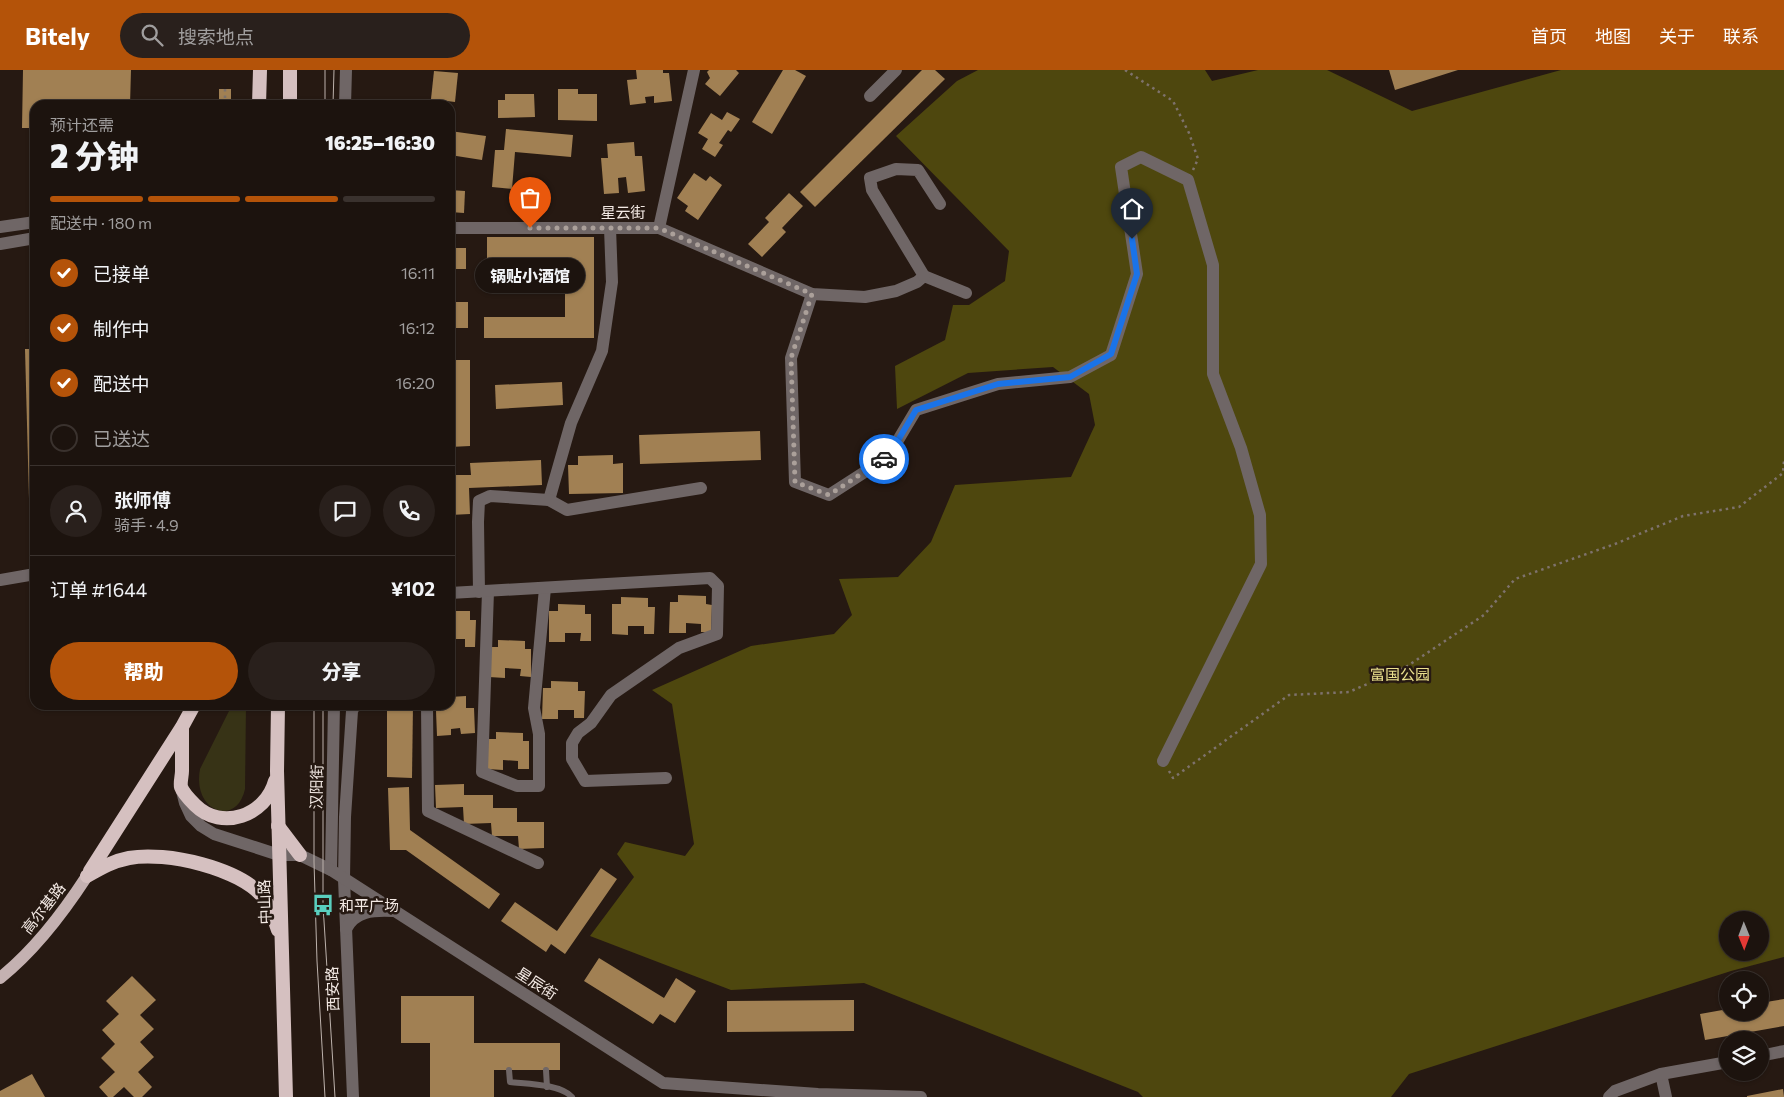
<!DOCTYPE html>
<html lang="zh">
<meta charset="utf-8">
<style>
:root{--surface:#1c130e;--page:#29201c;--text:#f1f3f6;--muted:#a09e9e;--line:#3a322e;--accent:#b45309}
body{margin:0;font-family:Commissioner,"Noto Sans SC",sans-serif;background:var(--page);color:var(--text);height:100vh;display:flex;flex-direction:column;font-size:19px;white-space:nowrap}
*{box-sizing:border-box;margin:0}
p{font-size:16px;color:var(--muted)}
.icon{flex:none;width:28px;height:28px;fill:none;stroke:currentColor;stroke-width:2;stroke-linecap:round;stroke-linejoin:round}
.map{position:relative;flex:1;overflow:hidden}
.panel{position:absolute;left:30px;top:30px;width:425px;height:610px;display:flex;flex-direction:column;background:var(--surface);border-radius:15px;box-shadow:0 1px 4px #0004,0 0 0 1px var(--line)}
.panel>*{flex:none}
.needle{width:32px;rotate:179deg}
.tools{position:absolute;left:1719px;top:841px;display:grid;gap:10px}
.tools a{display:grid;place-items:center;width:50px;height:50px;border-radius:50%;background:var(--surface);box-shadow:0 1px 4px #0004,0 0 0 1px var(--line);font-size:25px}
.pin{position:absolute;display:grid;place-items:center;width:42px;height:42px;color:#fff;margin:-51px -21px;border-radius:50% 50% 50% 0;rotate:-45deg;box-shadow:0 0 5px #0007}
.pin .icon{rotate:45deg}
.courier{position:absolute;display:grid;place-items:center;width:50px;height:50px;margin:-25px;border:4px solid #1a73e8;border-radius:50%;background:#fff;color:#222;box-shadow:0 1px 6px #0007}
.bubble{position:absolute;height:35px;border-radius:18px;background:var(--surface);box-shadow:0 1px 4px #0004,0 0 0 1px var(--line);font-size:16px;font-weight:800;line-height:35px;text-align:center}
.summary em{font-style:normal;font-weight:800}
.summary div{display:flex;flex-direction:column-reverse}
.summary{display:flex;align-items:center;justify-content:space-between;height:85px;padding:0 20px}
h1{font-size:32px;font-weight:800;line-height:38px}
.bar{display:grid;grid-template-columns:repeat(4,1fr);gap:8px 5px;align-content:center;height:60px;padding:0 20px}
.bar i{height:6px;border-radius:4px;background:var(--line)}
.bar .active{background:var(--accent)}
.bar p{grid-column:span 4}
.line{display:flex;align-items:center;gap:12px;padding:0 20px;border-top:1px solid var(--line)}
.line div{flex:1}
.round{display:grid;place-items:center;flex:none;width:52px;height:52px;border-radius:26px;background:var(--page)}
ol{padding:0 20px;list-style:none}
li{display:flex;align-items:center;gap:15px;height:55px}
li p{margin-inline-start:auto}
li .icon{padding:5px;border-radius:50%;background:var(--accent);color:#fff;stroke-width:4}
li:last-child{color:var(--muted)}
li i{width:28px;height:28px;border:2px solid var(--line);border-radius:50%}
.cta{display:flex;gap:10px;margin-top:auto;padding:10px 20px}
.cta a{flex:1;height:58px;border-radius:30px;background:var(--accent);color:#fff;font-size:20px;font-weight:800;line-height:58px;text-align:center}
.cta a+a{background:var(--page);color:var(--text)}
header{display:flex;align-items:center;gap:30px;box-sizing:border-box;height:70px;padding:0 25px;background:var(--accent);color:#fff}
header strong{font-size:24px}
nav{display:flex;gap:28px;margin-inline-start:auto;font-size:18px}
.search{width:350px;height:45px;background:var(--page);display:flex;align-items:center;gap:12px;box-sizing:border-box;padding:0 18px;border-radius:28px;color:var(--muted);font-size:19px}
.map>svg:first-child{display:block}
</style>
<header>
<strong>Bitely</strong>
<div class="search"><svg class="icon" aria-label="search" viewBox="0 0 24 24"><circle cx="10" cy="10" r="6"/><path d="M15 15l6 6"/></svg>搜索地点</div>
<nav><a>首页</a><a>地图</a><a>关于</a><a>联系</a></nav>
</header>
<div class="map">
<svg width="1784" height="1027" viewBox="0 0 1784 1027">
<rect width="100%" height="100%" fill="#261912"/>
<path fill="#373316" d="M232,635H246L245,719C237,757 192,743 200,699Z"/>
<path fill="#4e470e" fill-rule="evenodd" d="M978,0H1205L1212,11L1258,0H1327L1412,41L1561,0H1784V887L1731,901L1409,1004L1391,1027H1143L1138,1022L864,913L731,920L590,866L634,807L617,784L625,772L685,786L694,774L672,634L652,620L751,576L834,564L852,545L839,509L898,507L931,472L955,415L1071,407L1095,355L1089,324L1053,297L968,303L897,339L895,296L945,270L953,235H969L1005,211L1009,181L896,66L957,11ZM1728,850H1760V882H1728Z"/>
<g fill="#a18053">
<polygon points="23,0 131,0 130,35 35,35 35,58 22,58"/>
<polygon points="636,0 663,0 663,3 669,3 672,31 654,33 654,26 645,27 646,33 630,35 627,10 637,9"/>
<polygon points="709,0 736,0 739,3 720,26 705,14 710,8 707,2"/>
<polygon points="783,0 795,0 806,6 772,64 752,52"/>
<polygon points="922,0 935,0 945,9 815,137 800,122"/>
<polygon points="1389,0 1458,0 1395,20"/>
<polygon points="434,1 458,3 455,32 431,29"/>
<rect x="219" y="19" width="12" height="16"/>
<polygon points="558,19 578,19 578,24 597,24 597,51 558,50"/>
<polygon points="505,24 534,24 535,47 498,48 498,30 505,30"/>
<polygon points="727,42 740,49 731,62 728,60 719,73 723,75 715,87 702,79 708,69 698,63 711,43 722,50"/>
<polygon points="506,59 573,65 571,87 515,82 512,119 492,117 495,80 504,80"/>
<polygon points="450,61 486,66 482,90 450,85"/>
<polygon points="634,72 635,86 642,86 645,121 628,123 626,107 618,108 619,123 604,124 601,88 608,88 607,74"/>
<polygon points="694,103 706,111 710,106 722,115 698,150 685,141 688,136 677,128"/>
<polygon points="450,120 465,121 464,143 450,142"/>
<polygon points="789,123 803,136 782,158 786,162 762,187 748,174 769,152 765,148"/>
<polygon points="487,167 594,167 594,268 484,268 484,247 565,247 565,196 487,196"/>
<rect x="450" y="178" width="16" height="21"/>
<rect x="450" y="232" width="18" height="26"/>
<polygon points="25,279 35,279 35,429 29,429"/>
<polygon points="450,290 470,290 470,376 450,377"/>
<polygon points="562,312 563,335 496,339 495,315"/>
<polygon points="760,361 761,390 640,394 639,365"/>
<polygon points="613,385 613,394 623,393 623,423 569,424 568,395 578,395 578,386"/>
<polygon points="541,390 542,415 469,418 470,444 450,445 450,405 471,405 470,393"/>
<polygon points="678,525 706,526 706,534 712,535 711,562 701,562 701,554 686,553 686,563 669,563 670,532 678,532"/>
<polygon points="621,527 648,528 648,537 655,537 654,564 644,564 644,556 628,556 628,565 612,564 612,534 621,534"/>
<polygon points="558,534 585,535 585,544 591,544 591,571 580,571 581,563 565,563 565,572 549,572 549,541 558,541"/>
<polygon points="450,541 470,541 470,550 476,550 475,577 465,577 465,569 450,569"/>
<polygon points="498,570 525,571 525,579 531,579 531,607 520,606 521,599 505,598 505,608 489,607 489,577 498,577"/>
<polygon points="551,611 578,612 578,621 585,621 584,648 574,648 574,640 558,640 558,649 542,649 543,618 551,618"/>
<polygon points="466,626 466,638 474,638 475,663 461,664 460,658 451,659 451,665 437,666 436,641 441,641 441,635 450,635 450,627"/>
<polygon points="387,635 413,635 412,708 387,707"/>
<polygon points="496,662 523,663 523,671 529,671 529,699 518,699 518,691 503,690 503,700 487,699 487,669 496,669"/>
<polygon points="464,714 464,725 493,725 493,738 517,738 517,752 544,752 544,778 519,779 518,766 492,766 491,753 464,754 463,737 436,738 435,715"/>
<polygon points="409,717 410,760 500,824 489,839 406,780 390,780 388,718"/>
<polygon points="601,798 617,809 565,884 551,874 546,882 501,851 515,832 557,861"/>
<polygon points="599,888 664,928 676,908 696,921 675,953 660,944 653,954 584,911"/>
<polygon points="132,906 156,930 140,945 154,959 140,972 154,987 138,1002 152,1017 142,1027 134,1027 124,1017 113,1027 108,1027 99,1017 115,1002 101,988 115,974 102,960 119,944 106,931"/>
<polygon points="401,926 474,926 474,973 560,973 560,1000 494,1000 494,1027 430,1027 430,973 401,973"/>
<polygon points="1784,929 1784,956 1705,970 1700,944 1728,939 1728,942 1760,942 1760,933"/>
<polygon points="854,930 854,961 727,962 727,931"/>
<polygon points="32,1004 45,1027 0,1027 0,1021"/>
<polygon points="1783,1019 1784,1027 1747,1027 1747,1026"/>
</g>
<g fill="none" stroke-linecap="round" stroke-linejoin="round">
<g stroke="#7e726c" stroke-width="2.5" stroke-dasharray="2.5 4" stroke-linecap="butt">
<polyline points="1125,0 1173,31 1189,63 1198,89 1193,100"/>
<polyline points="225,19 225,35"/>
<polyline points="1169,701 1173,708 1289,625 1349,622 1406,597 1484,545 1515,509 1615,474 1683,446 1739,437 1783,403 1784,391"/>
</g>
<g stroke="#6f6666" stroke-width="6">
<path d="M509,1000L510,1012C527,1014 560,1014 572,1027"/>
<polyline points="546,1000 547,1017"/>
</g>
<g stroke="#6f6666" stroke-width="12">
<polyline points="870,26 896,0"/>
<polyline points="345,35 346,0"/>
<polyline points="0,157 35,152"/>
<polyline points="450,158 659,158 812,224 865,227 896,221 917,212 924,206 966,223"/>
<polyline points="659,158 694,0"/>
<polyline points="0,174 35,168"/>
<polyline points="924,206 872,120 870,108 896,99 918,100 940,134"/>
<polyline points="812,224 791,288 795,412 829,425 888,387 916,340 998,314 1070,307 1111,285 1137,204 1121,97 1141,87 1188,110 1213,195 1213,304 1241,378 1260,445 1261,494 1163,691"/>
<polyline points="549,430 571,353 602,281 612,212 610,158"/>
<polyline points="0,510 35,504"/>
<polyline points="488,521 482,702 517,716 539,716 539,664 534,638 545,518"/>
<polyline points="479,522 478,452 479,431 490,426 549,430 567,440 701,418"/>
<polyline points="450,523 710,508 718,516 717,564 679,578 611,625 591,653 578,663 572,673 572,689 585,711 666,708"/>
<polyline points="427,635 428,741 538,793"/>
<polyline points="331,800 334,635"/>
<polyline points="1760,986 1784,981"/>
<polyline points="1661,1004 1666,1027"/>
<polyline points="353,1027 344,809 345,747 352,641 355,635"/>
<polyline points="1609,1027 1615,1021 1661,1004 1728,992"/>
</g>
<g stroke="#6f6666" stroke-width="12">
<polyline points="182,721 185,733 191,746 201,756 214,764 279,785 300,785 331,800 663,1013 818,1024 921,1027"/>
<path d="M346,859C355,841 373,840 393,841"/>
</g>
<path stroke="#c4b1b1" stroke-width="12" d="M0,908C35,880 63,843 87,806"/>
<g stroke="#d5c0c0" stroke-width="14">
<polyline points="259,35 260,0"/>
<polyline points="290,35 290,0"/>
<polyline points="278,635 277,701 286,1027"/>
<path d="M182,658C182,672 182,687 182,701C182,706 180,712 181,717C183,723 191,731 195,735C222,762 266,745 275,711"/>
<polyline points="278,756 300,785"/>
<polyline points="90,801 182,657 194,635"/>
<path d="M87,806C101,798 113,791 129,788C166,781 240,798 264,828C271,837 274,849 278,860"/>
</g>
<g stroke="#bdb2ac" stroke-width="1">
<polyline points="325,35 325,0"/>
<polyline points="333,35 334,0"/>
<polyline points="314,635 314,792 317,891 325,1027"/>
<polyline points="323,635 323,835 335,1027"/>
</g>
</g>
<g fill="none" stroke-linecap="round" stroke-linejoin="round">
<polyline stroke="#aba09a" stroke-width="5" stroke-dasharray="0 9" points="530,158 659,158 812,224 791,288 795,412 829,425 884,389"/>
<polyline stroke="#1a73e8" stroke-width="6" points="884,389 888,387 916,340 998,314 1070,307 1111,284 1137,204 1132,169"/>
</g>
<defs>
<g id="bus-bare" transform="scale(1.725)"><path d="M-5-6H5V4H4V6H2V4H-2V6H-4V4H-5ZM-3.5-4V0h7V-4ZM-3.5 1.2v1.5H-2V1.2ZM2 1.2v1.5H3.5V1.2Z" fill="#59cebe" stroke="#261912" stroke-width="2.5" paint-order="stroke"/></g>
</defs>
<g fill-rule="evenodd">
<use href="#bus-bare" x="323" y="835"/>
</g>
<g text-anchor="middle" dominant-baseline="central" stroke-width="5" stroke-linejoin="round" paint-order="stroke">
<g font-size="15" fill="#f3e9e4" stroke="#261912">
<text x="623" y="142">星云街</text>
<text transform="translate(316 717) rotate(-89)">汉阳街</text>
<text transform="translate(264 832) rotate(-92)">中山路</text>
<text transform="translate(43 838) rotate(-52)">高尔基路</text>
<text transform="translate(537 913) rotate(33)">星辰街</text>
<text transform="translate(332 919) rotate(-92)">西安路</text>
</g>
<g font-size="15" fill="#ebe18e" stroke="#261912">
<text x="1400" y="604">富国公园</text>
</g>
<g font-size="15" fill="#f3e9e4" stroke="#261912" text-anchor="start">
<text x="339" y="835">和平广场</text>
</g>
</g>
</svg>
<div class="tools">
<a><svg class="needle" viewBox="-14 -14 28 28"><path d="M0-13l5 13h-10z" fill="#e53935"/><path d="M0 13l5-13h-10z" fill="#a09e9e"/></svg></a>
<a><svg class="icon" aria-label="locate" viewBox="0 0 24 24"><circle cx="12" cy="12" r="6"/><path d="M12 2v4M12 18v4M2 12h4M18 12h4"/></svg></a>
<a><svg class="icon" aria-label="layers" viewBox="0 0 24 24"><path d="M12 4l9 5-9 5-9-5zM3 14l9 5 9-5"/></svg></a>
</div>
<div class="pin" style="left:530px;top:158px;background:#ea580c"><svg class="icon" aria-label="bag" viewBox="0 0 24 24"><path d="M5 8h14l-1 12H6zM9 8a3 3 0 0 1 6 0"/></svg></div>
<div class="pin" style="left:1132px;top:169px;background:#1f2937"><svg class="icon" aria-label="home" viewBox="0 0 24 24"><path d="M3 11l9-7 9 7M6 9v11h12V9"/></svg></div>
<div class="courier" style="left:884px;top:389px"><svg class="icon" aria-label="car" viewBox="0 0 24 24"><path d="M5 17H2v-5l4-1 3-4h7l3 4 3 1v5h-3M9 17h6M6 11h13"/><circle cx="7" cy="17" r="2"/><circle cx="17" cy="17" r="2"/></svg></div>
<div class="bubble" style="left:475px;top:188px;width:110px">锅贴小酒馆</div>
<section class="panel">
<div class="summary"><div><h1>2 分钟</h1><p>预计还需</p></div><em>16:25–16:30</em></div>
<div class="bar"><i class="active"></i><i class="active"></i><i class="active"></i><i></i><p>配送中 · 180 m</p></div>
<ol>
<li><svg class="icon" aria-label="check" viewBox="0 0 24 24"><path d="M5 12l5 5 9-10"/></svg>已接单<p>16:11</p></li>
<li><svg class="icon" aria-label="check" viewBox="0 0 24 24"><path d="M5 12l5 5 9-10"/></svg>制作中<p>16:12</p></li>
<li><svg class="icon" aria-label="check" viewBox="0 0 24 24"><path d="M5 12l5 5 9-10"/></svg>配送中<p>16:20</p></li>
<li><i></i>已送达</li>
</ol>
<div class="line" style="height:90px"><a class="round"><svg class="icon" aria-label="person" viewBox="0 0 24 24"><circle cx="12" cy="8" r="4"/><path d="M4 21q1-7 8-7t8 7"/></svg></a><div><b>张师傅</b><p>骑手 · 4.9</p></div><a class="round"><svg class="icon" aria-label="chat" viewBox="0 0 24 24"><path d="M4 5h16v11H9l-5 4z"/></svg></a><a class="round"><svg class="icon" aria-label="phone" viewBox="0 0 24 24"><path d="M5 4h4l2 5-3 2q2 4 5 5l2-3 5 2v4C11 20 4 13 5 4z"/></svg></a></div>
<div class="line" style="height:65px"><div>订单 #1644</div><b>¥102</b></div>
<div class="cta"><a>帮助</a><a>分享</a></div>
</section>
</div>
